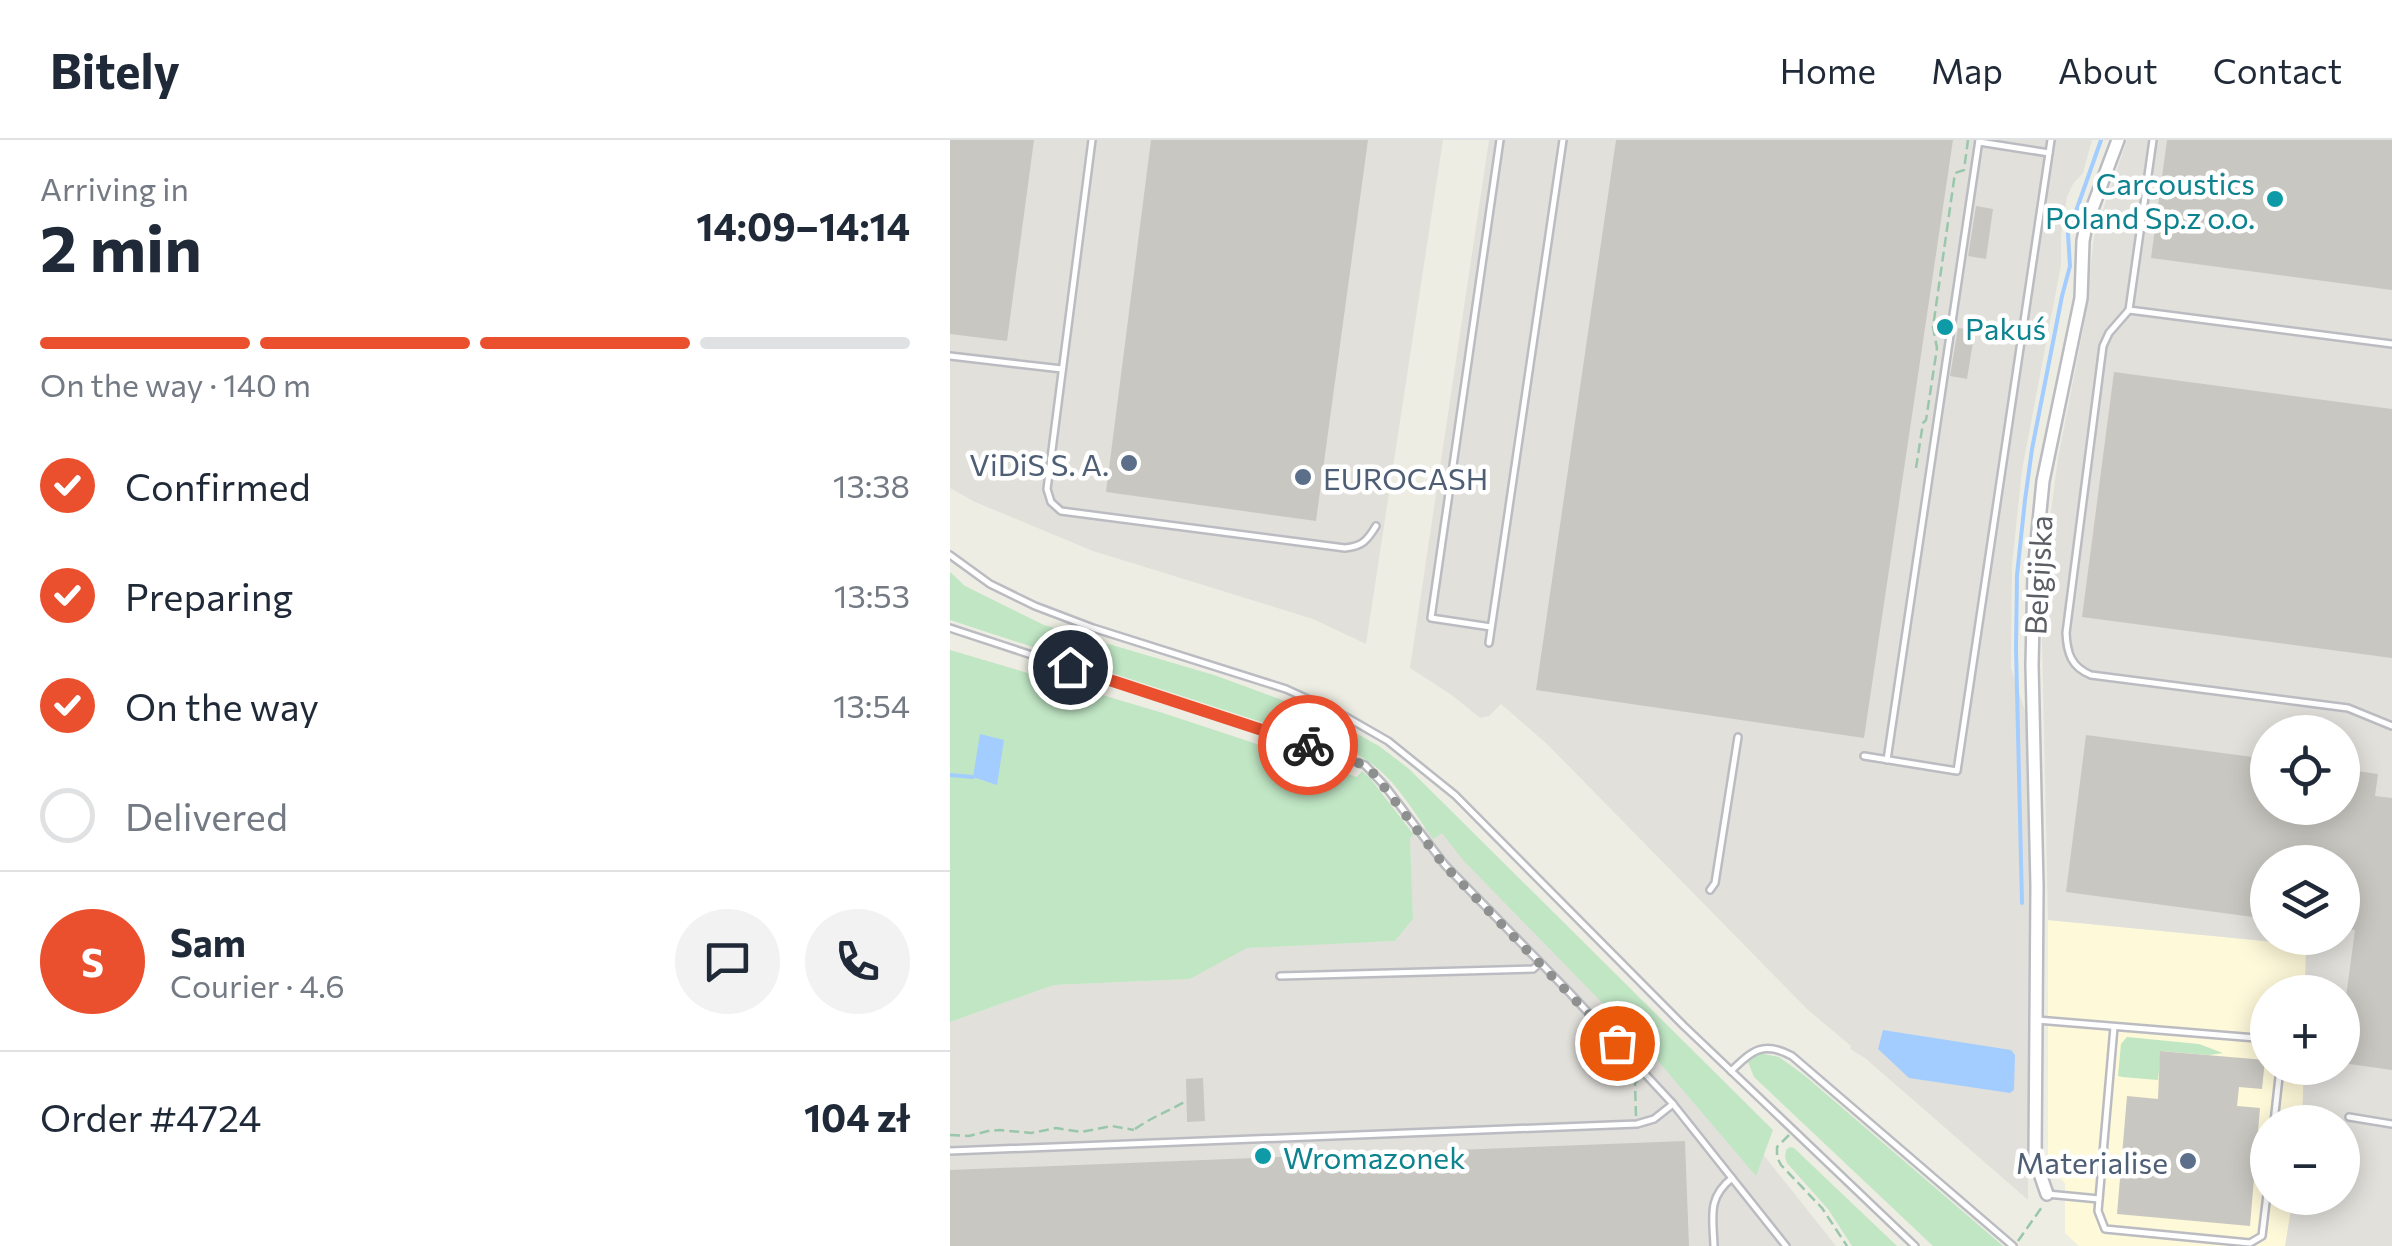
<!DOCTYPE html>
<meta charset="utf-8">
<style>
:root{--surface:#fff;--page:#f2f2f3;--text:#1f2937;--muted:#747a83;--line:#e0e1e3;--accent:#ea502e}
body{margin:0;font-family:Commissioner,sans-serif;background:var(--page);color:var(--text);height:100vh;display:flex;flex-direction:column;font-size:38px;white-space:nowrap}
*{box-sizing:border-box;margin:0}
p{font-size:32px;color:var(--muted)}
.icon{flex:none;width:55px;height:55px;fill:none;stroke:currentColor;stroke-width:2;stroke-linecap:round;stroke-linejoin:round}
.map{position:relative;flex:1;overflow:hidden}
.sheet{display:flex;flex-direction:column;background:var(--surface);width:950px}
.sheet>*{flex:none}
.controls{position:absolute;left:1300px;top:575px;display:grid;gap:20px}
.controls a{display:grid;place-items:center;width:110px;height:110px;border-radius:50%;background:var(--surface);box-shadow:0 5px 25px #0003;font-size:50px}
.pin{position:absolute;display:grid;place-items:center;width:85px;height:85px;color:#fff;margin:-42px;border:5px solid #fff;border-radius:50%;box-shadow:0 2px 10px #0007}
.courier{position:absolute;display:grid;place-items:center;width:100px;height:100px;margin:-50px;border:8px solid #ea502e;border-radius:50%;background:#fff;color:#222;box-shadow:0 2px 12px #0007}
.summary em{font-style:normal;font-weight:700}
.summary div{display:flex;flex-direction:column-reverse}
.summary{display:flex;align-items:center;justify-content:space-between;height:170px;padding:0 40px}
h1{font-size:65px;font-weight:700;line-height:75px}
.bar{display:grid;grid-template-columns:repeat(4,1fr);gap:15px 10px;align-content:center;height:120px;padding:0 40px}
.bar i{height:12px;border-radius:8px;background:var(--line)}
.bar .on{background:var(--accent)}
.bar p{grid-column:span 4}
.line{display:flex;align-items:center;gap:25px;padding:0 40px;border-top:2px solid var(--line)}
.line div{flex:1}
.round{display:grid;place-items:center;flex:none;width:105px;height:105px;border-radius:52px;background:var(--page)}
ol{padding:0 40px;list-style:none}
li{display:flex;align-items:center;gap:30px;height:110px}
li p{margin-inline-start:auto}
li .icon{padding:10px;border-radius:50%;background:var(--accent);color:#fff;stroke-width:4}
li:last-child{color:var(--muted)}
li i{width:55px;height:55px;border:5px solid var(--line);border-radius:50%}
header{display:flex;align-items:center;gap:60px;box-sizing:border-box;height:140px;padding:0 50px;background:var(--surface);border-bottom:2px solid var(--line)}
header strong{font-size:48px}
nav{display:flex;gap:55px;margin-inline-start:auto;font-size:35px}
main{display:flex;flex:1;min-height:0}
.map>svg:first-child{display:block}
</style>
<header>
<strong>Bitely</strong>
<nav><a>Home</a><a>Map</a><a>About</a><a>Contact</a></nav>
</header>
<main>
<section class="sheet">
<div class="summary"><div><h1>2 min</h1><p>Arriving in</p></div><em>14:09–14:14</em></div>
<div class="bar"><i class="on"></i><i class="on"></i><i class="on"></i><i></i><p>On the way · 140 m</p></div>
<ol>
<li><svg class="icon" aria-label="check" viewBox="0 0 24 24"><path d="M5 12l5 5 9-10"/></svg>Confirmed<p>13:38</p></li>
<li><svg class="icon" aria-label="check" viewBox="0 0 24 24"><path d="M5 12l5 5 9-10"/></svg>Preparing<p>13:53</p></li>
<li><svg class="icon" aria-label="check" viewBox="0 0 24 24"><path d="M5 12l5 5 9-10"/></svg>On the way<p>13:54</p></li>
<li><i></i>Delivered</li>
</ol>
<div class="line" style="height:180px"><b class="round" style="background:var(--accent);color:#fff">S</b><div><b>Sam</b><p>Courier · 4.6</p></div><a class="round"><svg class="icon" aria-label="chat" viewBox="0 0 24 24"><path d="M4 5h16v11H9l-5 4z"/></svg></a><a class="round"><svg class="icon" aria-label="phone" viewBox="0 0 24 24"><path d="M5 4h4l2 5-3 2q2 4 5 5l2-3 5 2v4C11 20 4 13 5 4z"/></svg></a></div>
<div class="line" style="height:130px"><div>Order #4724</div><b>104 zł</b></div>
</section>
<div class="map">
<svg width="1442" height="1106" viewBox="0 0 1442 1106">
<rect width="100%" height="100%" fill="#eeede3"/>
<polygon fill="#fef9d9" points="1098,780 1356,805 1355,852 1318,852 1318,928 1354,928 1352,982 1318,982 1318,1058 1343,1058 1335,1106 1129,1106 1115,1093 1115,1043 1098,1027"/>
<g fill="#e2e0db" fill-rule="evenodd">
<polygon points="0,0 493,0 416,504 363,479 143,411 25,362 0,348"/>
<polygon points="539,0 1142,0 1133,33 1123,44 1117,57 1111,96 1111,125 1072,330 1062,425 1061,528 1076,574 1079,697 1078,1060 915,918 900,909 901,906 857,869 598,605 551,564 539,576 530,578 503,556 460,528"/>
<path d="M1177,0H1442V1106H1335L1343,1058H1392V982H1352L1354,928H1392V852H1355L1356,805L1098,780L1092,500L1093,434L1108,318L1133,190L1144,96ZM1318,592H1392V668H1318ZM1318,722H1392V798H1318Z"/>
<polygon points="496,673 734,915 886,1106 0,1106 0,882 104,845 240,839 296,808 445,801 463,779 460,698"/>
</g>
<g fill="#c0e6c4">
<path d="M0,432L15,446L94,485L264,535L373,575L429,606L458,628L823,990L806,1036L703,915L513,720L492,693L483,699C458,664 440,629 400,611L0,480Z"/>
<polygon points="0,510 213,573 407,637 412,631 420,638 464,695 460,698 463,779 445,801 297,808 240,839 104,845 0,882"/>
<polygon points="1177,897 1249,904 1273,913 1259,915 1211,911 1208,940 1172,937 1168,936 1171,904"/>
<polygon points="809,913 829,917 854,935 1053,1106 983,1106 804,937 798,922 800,918"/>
<polygon points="840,1007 844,1008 947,1106 902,1106 878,1069 837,1023 835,1017 836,1010"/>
</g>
<g fill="#a3cdff">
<polygon points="30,594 54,600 47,645 23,637"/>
<polygon points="933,890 1061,910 1065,915 1064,950 1060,953 959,938 928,909"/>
</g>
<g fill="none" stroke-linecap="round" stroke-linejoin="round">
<g stroke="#a3cdff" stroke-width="4">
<polyline points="0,635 23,637"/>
<polyline points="1072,763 1066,509 1067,435 1075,360 1082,309 1112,156 1120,126 1118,94 1151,0"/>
</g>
</g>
<g fill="#c9c7c1">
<polygon points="0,0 84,0 57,201 0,194"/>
<polygon points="201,0 418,0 366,381 156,352"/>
<polygon points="666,0 1003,0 914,598 586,550"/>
<polygon points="1217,0 1442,0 1442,150 1201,118"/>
<polygon points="1026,66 1043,69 1036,119 1018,116"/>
<polygon points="1008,188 1025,190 1017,239 1000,236"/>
<polygon points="1164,232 1442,269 1442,518 1132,477"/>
<polygon points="1136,595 1318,619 1318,668 1392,668 1392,629 1428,634 1425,656 1442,658 1442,930 1392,923 1392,887 1405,790 1392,788 1392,722 1318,722 1318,779 1116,752"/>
<polygon points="1210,911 1315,920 1312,949 1289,947 1287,966 1310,968 1300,1086 1167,1074 1177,956 1208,959"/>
<polygon points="253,938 255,981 237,982 236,939"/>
<polygon points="735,1001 739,1106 0,1106 0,1030"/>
</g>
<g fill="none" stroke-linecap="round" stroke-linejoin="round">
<g stroke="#bbbcc2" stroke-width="10">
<g id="service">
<path d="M142,0L97,349L101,362L111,371L395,408C412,406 417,401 426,386"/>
<polyline points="1203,0 1179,170 1442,204"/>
<polyline points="1029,2 1099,13"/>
<path d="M1179,170L1159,193L1153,206L1116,493C1117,513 1121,527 1141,535L1398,568L1442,586"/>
<polyline points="0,216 112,229"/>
<polyline points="0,415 40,444 85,466 143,488 336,549 391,574 438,601 505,655 734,886 965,1106"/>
<polyline points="541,487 481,478 550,0"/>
<polyline points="0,488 415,625 435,646 495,725 619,852 723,964 836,1106"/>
<polyline points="539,503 613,0"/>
<polyline points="914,616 1007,631 1101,0"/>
<polyline points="937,620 1029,0"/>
<polyline points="760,750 765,743 788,597"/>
<polyline points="330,836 583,829 590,823"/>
<polyline points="1087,880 1318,899"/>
<polyline points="1164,887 1148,1071 1155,1089 1300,1103 1312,1096 1318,1046"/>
<path d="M781,931C802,911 813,900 842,916L1063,1106"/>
<polyline points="1399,977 1442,984"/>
<polyline points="1324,982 1330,928"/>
<polyline points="0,1011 687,984 704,979 723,964"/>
<polyline points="1097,1054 1149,1059"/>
<path d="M764,1106C763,1077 757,1058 782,1038"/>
</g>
</g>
<g stroke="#bbbcc2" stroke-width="16">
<polyline id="minor" points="1097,1054 1085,1019 1087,746 1082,525 1084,432 1093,341 1131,158 1133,101 1136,85 1168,0"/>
</g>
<g stroke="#99c7ab" stroke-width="2.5" stroke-dasharray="10 5" stroke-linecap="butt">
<polyline points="966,328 973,283 976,280 987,208 983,187 1005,33 1014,30 1018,0"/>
<polyline points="686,976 685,943 687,941"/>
<path d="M185,989C202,977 219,971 236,961"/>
<polyline points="0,995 19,996 38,991 50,990 81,993 106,988 131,992 162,986 184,990"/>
<polyline points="839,995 827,1007 827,1017 831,1025 872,1068 897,1106"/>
<polyline points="1068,1101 1092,1067"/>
</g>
<use href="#service" stroke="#fff" stroke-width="5"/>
<use href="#minor" stroke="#fff" stroke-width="11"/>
</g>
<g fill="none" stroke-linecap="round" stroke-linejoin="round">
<polyline stroke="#8e9090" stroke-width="10" stroke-dasharray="0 18" points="358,605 414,625 424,634 494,725 667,903"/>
<polyline stroke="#ea502e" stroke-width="12" points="120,527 358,605"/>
</g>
<g fill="#0f9aa8" stroke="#fff" stroke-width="4">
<circle cx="1325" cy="59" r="10"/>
<circle cx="995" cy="187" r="10"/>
<circle cx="313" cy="1016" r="10"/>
</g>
<g fill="#5c6f8a" stroke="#fff" stroke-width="4">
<circle cx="179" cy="323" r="10"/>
<circle cx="353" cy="337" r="10"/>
<circle cx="1238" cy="1021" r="10"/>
</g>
<g text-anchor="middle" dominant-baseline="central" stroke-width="9" stroke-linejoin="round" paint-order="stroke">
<g font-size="30" fill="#0d838f" stroke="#fff" text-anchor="start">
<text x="1305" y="42" text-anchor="end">Carcoustics<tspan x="1305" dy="34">Poland Sp.z o.o.</tspan></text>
<text x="1015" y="187">Pakuś</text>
<text x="333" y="1016">Wromazonek</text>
</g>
<g font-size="30" fill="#4e5e75" stroke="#fff" text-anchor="end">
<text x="159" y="323">ViDiS S. A.</text>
<text x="373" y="337" text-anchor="start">EUROCASH</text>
<text x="1218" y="1021">Materialise</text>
</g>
<g font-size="30" fill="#5b5e64" stroke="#fff">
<text transform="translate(1087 435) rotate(-87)">Belgijska</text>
</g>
</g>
</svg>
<div class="controls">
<a><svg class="icon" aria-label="locate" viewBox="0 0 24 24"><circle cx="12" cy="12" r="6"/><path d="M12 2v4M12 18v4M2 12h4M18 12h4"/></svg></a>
<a><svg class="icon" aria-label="layers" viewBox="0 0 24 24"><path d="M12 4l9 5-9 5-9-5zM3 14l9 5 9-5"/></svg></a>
<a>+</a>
<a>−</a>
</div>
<div class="pin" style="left:667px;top:903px;background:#ea580c"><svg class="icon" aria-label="bag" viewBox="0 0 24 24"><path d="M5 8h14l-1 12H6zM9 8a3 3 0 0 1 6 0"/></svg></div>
<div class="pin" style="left:120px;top:527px;background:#1f2937"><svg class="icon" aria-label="home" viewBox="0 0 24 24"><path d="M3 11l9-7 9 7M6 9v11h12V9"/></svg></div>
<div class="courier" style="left:358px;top:605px"><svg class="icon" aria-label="bike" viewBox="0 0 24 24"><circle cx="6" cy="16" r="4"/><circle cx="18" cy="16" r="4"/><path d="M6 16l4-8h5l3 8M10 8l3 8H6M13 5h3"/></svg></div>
</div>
</main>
